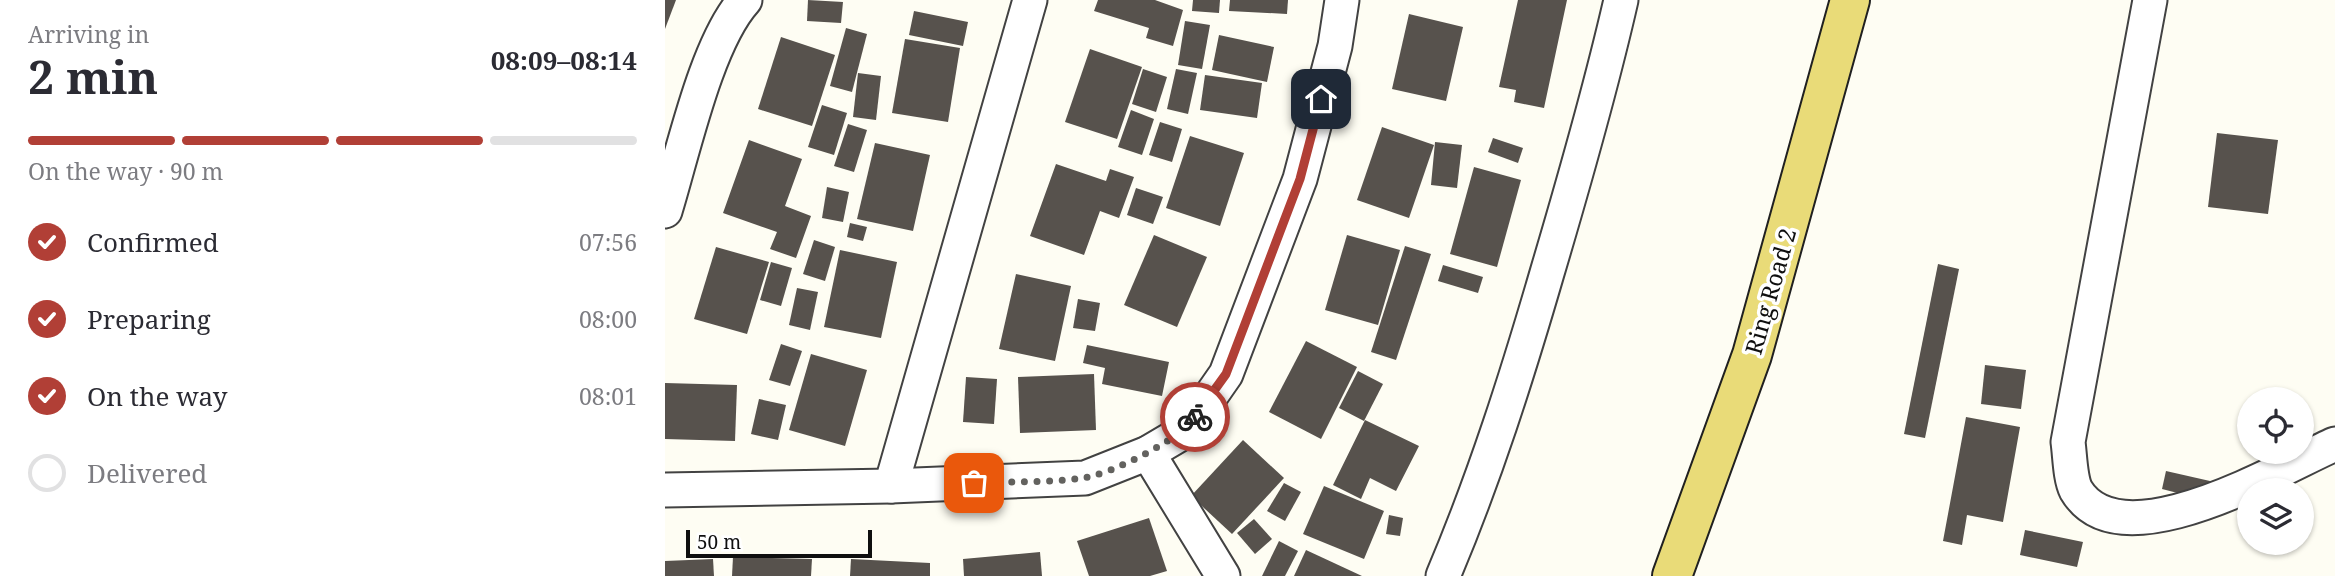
<!DOCTYPE html>
<meta charset="utf-8">
<style>
:root{--surface:#fff;--page:#f7f7f7;--text:#2b2b33;--muted:#7c7c81;--line:#e1e1e2;--accent:#b13f36}
body{margin:0;font-family:"Noto Serif",serif;background:var(--page);color:var(--text);height:100vh;display:flex;flex-direction:column;font-size:26px;white-space:nowrap}
*{box-sizing:border-box;margin:0}
p{font-size:23px;color:var(--muted)}
.icon{flex:none;width:38px;height:38px;fill:none;stroke:currentColor;stroke-width:2;stroke-linecap:round;stroke-linejoin:round}
.map{position:relative;flex:1;overflow:hidden}
.panel{display:flex;flex-direction:column;background:var(--surface);width:665px}
.panel>*{flex:none}
.fabs{position:absolute;left:1572px;top:387px;display:grid;gap:14px}
.fabs a{display:grid;place-items:center;width:77px;height:77px;border-radius:50%;background:var(--surface);box-shadow:0 2px 5px #0004;font-size:35px}
.scale{position:absolute;left:21px;bottom:18px;width:186px;box-sizing:border-box;padding-left:7px;border:4px solid #0f0f0f;border-top:0;font-size:19px;line-height:24px;white-space:nowrap;color:#0f0f0f;-webkit-text-stroke:5px #fff;paint-order:stroke}
.pin{position:absolute;display:grid;place-items:center;width:60px;height:60px;color:#fff;margin:-30px;border-radius:14px;box-shadow:0 4px 10px #0006}
.courier{position:absolute;display:grid;place-items:center;width:70px;height:70px;margin:-35px;border:5px solid #b13f36;border-radius:50%;background:#fff;color:#222;box-shadow:0 2px 9px #0007}
.overview em{font-style:normal;font-weight:700}
.overview div{display:flex;flex-direction:column-reverse}
.overview{display:flex;align-items:center;justify-content:space-between;height:119px;padding:0 28px}
h1{font-size:46px;font-weight:700;line-height:52px}
.bar{display:grid;grid-template-columns:repeat(4,1fr);gap:10px 7px;align-content:center;height:84px;padding:0 28px}
.bar i{height:9px;border-radius:5px;background:var(--line)}
.bar .selected{background:var(--accent)}
.bar p{grid-column:span 4}
ol{padding:0 28px;list-style:none}
li{display:flex;align-items:center;gap:21px;height:77px}
li p{margin-inline-start:auto}
li .icon{padding:7px;border-radius:50%;background:var(--accent);color:#fff;stroke-width:4}
li:last-child{color:var(--muted)}
li i{width:38px;height:38px;border:4px solid var(--line);border-radius:50%}
main{display:flex;flex:1;min-height:0}
.map>svg:first-child{display:block}
</style>
<main>
<section class="panel">
<div class="overview"><div><h1>2 min</h1><p>Arriving in</p></div><em>08:09–08:14</em></div>
<div class="bar"><i class="selected"></i><i class="selected"></i><i class="selected"></i><i></i><p>On the way · 90 m</p></div>
<ol>
<li><svg class="icon" aria-label="check" viewBox="0 0 24 24"><path d="M5 12l5 5 9-10"/></svg>Confirmed<p>07:56</p></li>
<li><svg class="icon" aria-label="check" viewBox="0 0 24 24"><path d="M5 12l5 5 9-10"/></svg>Preparing<p>08:00</p></li>
<li><svg class="icon" aria-label="check" viewBox="0 0 24 24"><path d="M5 12l5 5 9-10"/></svg>On the way<p>08:01</p></li>
<li><i></i>Delivered</li>
</ol>
</section>
<div class="map">
<svg width="1670" height="576" viewBox="0 0 1670 576">
<rect width="100%" height="100%" fill="#fefdf3"/>
<g fill="#57524d">
<polygon points="0,0 11,0 0,29"/>
<polygon points="143,0 178,2 176,23 142,21"/>
<polygon points="433,0 490,0 518,10 508,46 481,38 484,28 429,11"/>
<polygon points="528,0 555,0 554,13 527,11"/>
<polygon points="565,0 623,0 622,14 564,11"/>
<polygon points="853,0 902,0 879,108 849,102 851,90 834,87"/>
<polygon points="249,11 303,22 298,46 244,35"/>
<polygon points="744,14 798,27 781,101 727,89"/>
<polygon points="520,21 545,25 537,69 513,65"/>
<polygon points="181,28 202,34 187,92 165,86"/>
<polygon points="554,35 609,47 602,82 547,70"/>
<polygon points="116,37 170,55 147,126 93,109"/>
<polygon points="240,39 295,48 283,122 227,113"/>
<polygon points="425,49 477,67 452,139 400,122"/>
<polygon points="478,69 502,77 491,112 467,104"/>
<polygon points="511,69 532,73 523,114 502,109"/>
<polygon points="193,73 216,76 211,120 188,117"/>
<polygon points="540,75 597,83 592,118 535,110"/>
<polygon points="157,105 182,113 169,155 143,147"/>
<polygon points="466,110 489,119 477,155 453,147"/>
<polygon points="495,122 517,129 507,162 484,155"/>
<polygon points="183,124 202,130 189,172 169,166"/>
<polygon points="717,127 769,145 744,218 692,200"/>
<polygon points="1552,133 1613,140 1603,214 1543,207"/>
<polygon points="525,136 579,153 555,226 501,208"/>
<polygon points="828,138 858,148 853,163 823,152"/>
<polygon points="84,140 137,159 120,206 146,216 131,258 105,249 112,232 58,213"/>
<polygon points="770,142 797,145 792,188 766,185"/>
<polygon points="210,143 265,155 248,231 192,219"/>
<polygon points="391,164 441,181 445,169 469,177 454,218 435,211 419,255 365,236"/>
<polygon points="809,167 856,180 832,267 785,254"/>
<polygon points="162,187 184,192 178,222 157,218"/>
<polygon points="471,188 498,197 488,224 462,215"/>
<polygon points="185,223 202,227 198,241 182,237"/>
<polygon points="489,235 542,257 512,327 459,305"/>
<polygon points="682,235 735,250 713,325 660,310"/>
<polygon points="149,240 170,247 160,281 138,274"/>
<polygon points="740,246 766,254 731,360 706,352"/>
<polygon points="51,247 104,262 82,334 29,319"/>
<polygon points="175,250 232,262 216,338 159,327"/>
<polygon points="106,262 127,268 116,306 95,300"/>
<polygon points="1273,264 1294,269 1260,438 1239,434"/>
<polygon points="778,265 818,277 813,293 773,281"/>
<polygon points="351,274 406,286 390,361 334,349"/>
<polygon points="132,288 153,292 145,330 124,325"/>
<polygon points="413,299 435,303 430,331 408,328"/>
<polygon points="641,341 692,367 656,439 604,412"/>
<polygon points="116,344 137,351 125,386 104,380"/>
<polygon points="422,345 504,362 497,396 437,384 440,368 418,363"/>
<polygon points="146,354 202,370 180,446 124,430"/>
<polygon points="1320,365 1361,370 1356,409 1316,404"/>
<polygon points="693,371 718,384 699,421 674,408"/>
<polygon points="429,374 431,430 355,433 353,377"/>
<polygon points="301,377 332,379 329,424 298,422"/>
<polygon points="0,383 72,385 70,441 0,439"/>
<polygon points="94,399 121,405 113,440 86,434"/>
<polygon points="1301,417 1355,427 1338,522 1302,515 1297,545 1278,541"/>
<polygon points="700,420 754,446 731,491 705,478 696,499 668,485"/>
<polygon points="578,440 619,478 567,534 526,496"/>
<polygon points="1501,471 1545,481 1540,500 1497,489"/>
<polygon points="619,483 636,492 620,521 602,511"/>
<polygon points="659,486 719,511 699,559 638,534"/>
<polygon points="724,515 738,518 735,536 721,534"/>
<polygon points="484,518 502,571 485,576 424,576 412,541"/>
<polygon points="589,519 607,539 590,554 572,533"/>
<polygon points="1360,530 1418,542 1412,567 1355,555"/>
<polygon points="614,541 633,551 620,576 597,576"/>
<polygon points="641,550 697,576 629,576"/>
<polygon points="375,552 377,576 299,576 298,559"/>
<polygon points="68,557 147,559 146,576 67,576"/>
<polygon points="48,559 49,576 0,576 0,561"/>
<polygon points="186,559 265,563 265,576 185,576"/>
</g>
<g fill="none" stroke-linecap="round" stroke-linejoin="round">
<g stroke="#424242" stroke-width="37">
<g id="minor">
<path d="M1485,0L1403,442C1405,456 1405,478 1411,490C1455,564 1613,469 1670,444"/>
<path d="M0,211C18,153 41,43 80,0"/>
<polyline points="483,453 558,576"/>
<polyline points="226,486 365,0"/>
<polyline points="0,490 226,486 420,478 483,453 522,430 561,374 635,179 670,46 677,0"/>
<path d="M778,576C820,477 852,376 882,273C909,182 935,92 956,0"/>
</g>
</g>
<g stroke="#202020" stroke-width="42">
<polyline id="major" points="1007,576 1087,355 1185,0"/>
</g>
<use href="#minor" stroke="#fff" stroke-width="33"/>
<use href="#major" stroke="#e9db78" stroke-width="38"/>
</g>
<g fill="none" stroke-linecap="round" stroke-linejoin="round">
<path stroke="#63625f" stroke-width="7" stroke-dasharray="0 12.6" d="M309,483C345,481 383,483 418,478C446,474 515,440 530,417"/>
<polyline stroke="#b13f36" stroke-width="9" points="530,417 561,374 635,179 656,99"/>
</g>
<g text-anchor="middle" dominant-baseline="central" stroke-width="7" stroke-linejoin="round" paint-order="stroke">
<g font-size="23" fill="#0f0f0f" stroke="#fff">
<text transform="translate(1105 291) rotate(-74)">Ring Road 2</text>
</g>
</g>
</svg>
<div class="fabs">
<a><svg class="icon" aria-label="locate" viewBox="0 0 24 24"><circle cx="12" cy="12" r="6"/><path d="M12 2v4M12 18v4M2 12h4M18 12h4"/></svg></a>
<a><svg class="icon" aria-label="layers" viewBox="0 0 24 24"><path d="M12 4l9 5-9 5-9-5zM3 14l9 5 9-5"/></svg></a>
</div>
<div class="scale">50 m</div>
<div class="pin" style="left:309px;top:483px;background:#ea580c"><svg class="icon" aria-label="bag" viewBox="0 0 24 24"><path d="M5 8h14l-1 12H6zM9 8a3 3 0 0 1 6 0"/></svg></div>
<div class="pin" style="left:656px;top:99px;background:#1f2937"><svg class="icon" aria-label="home" viewBox="0 0 24 24"><path d="M3 11l9-7 9 7M6 9v11h12V9"/></svg></div>
<div class="courier" style="left:530px;top:417px"><svg class="icon" aria-label="bike" viewBox="0 0 24 24"><circle cx="6" cy="16" r="4"/><circle cx="18" cy="16" r="4"/><path d="M6 16l4-8h5l3 8M10 8l3 8H6M13 5h3"/></svg></div>
</div>
</main>
